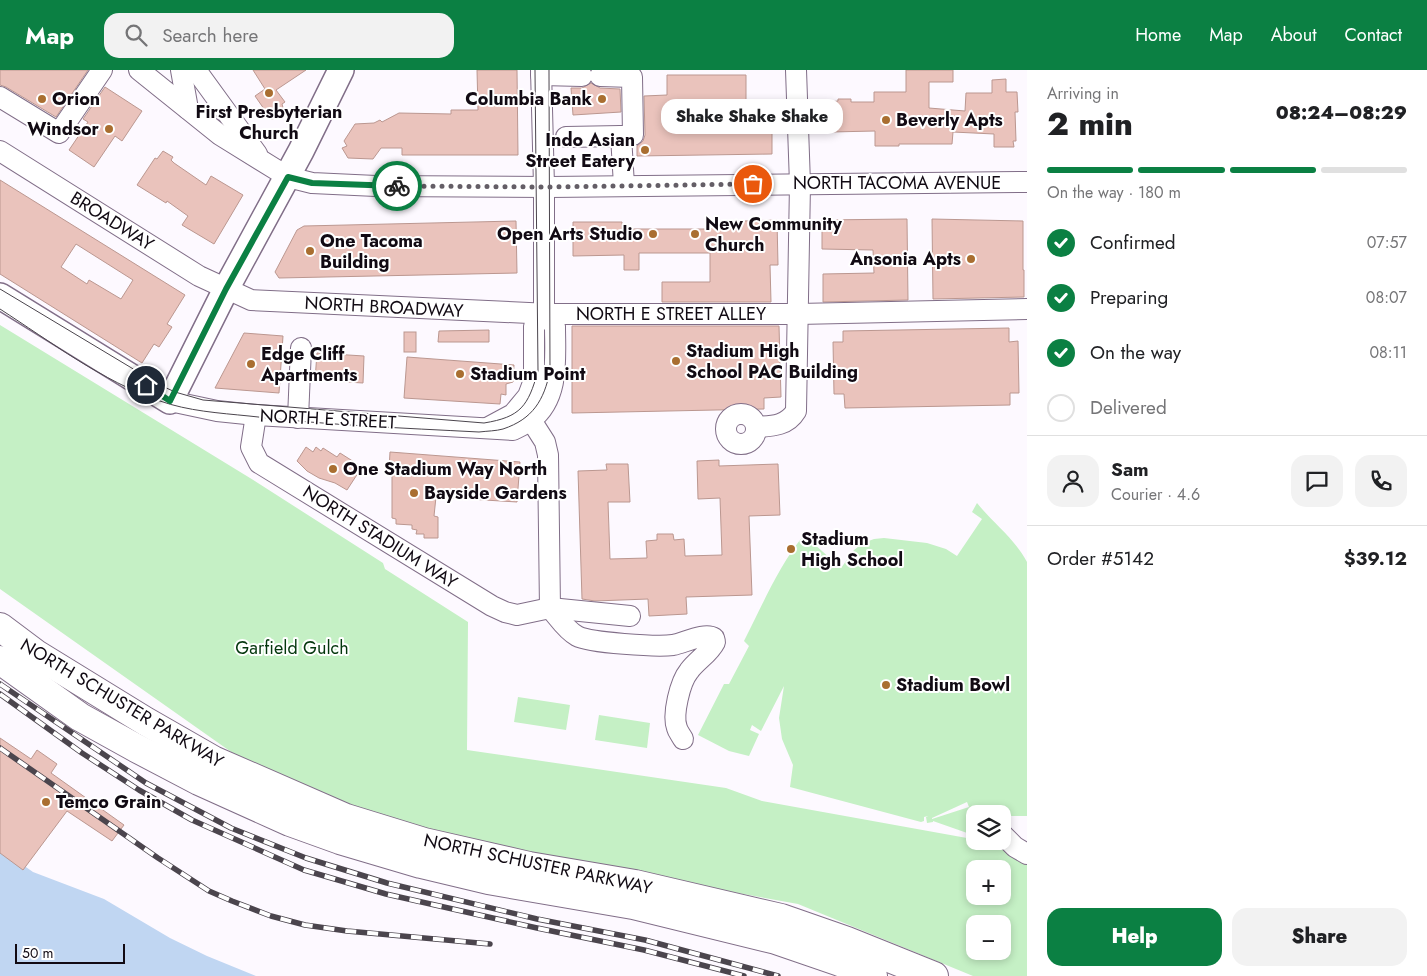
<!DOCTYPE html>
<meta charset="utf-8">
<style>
:root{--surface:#fff;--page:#f2f2f2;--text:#202124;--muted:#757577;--line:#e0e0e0;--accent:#0b8043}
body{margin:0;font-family:Jost,sans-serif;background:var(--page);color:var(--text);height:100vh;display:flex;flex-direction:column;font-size:19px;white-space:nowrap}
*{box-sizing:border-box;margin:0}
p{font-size:16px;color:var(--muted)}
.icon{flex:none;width:28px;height:28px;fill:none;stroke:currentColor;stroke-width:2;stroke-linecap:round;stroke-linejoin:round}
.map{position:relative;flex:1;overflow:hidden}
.details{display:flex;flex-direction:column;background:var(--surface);width:400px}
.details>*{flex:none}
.buttons{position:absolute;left:966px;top:735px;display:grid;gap:10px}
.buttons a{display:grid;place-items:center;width:45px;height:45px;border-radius:10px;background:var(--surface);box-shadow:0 2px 8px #0003;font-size:25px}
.scale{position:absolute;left:15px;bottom:12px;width:110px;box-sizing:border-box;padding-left:5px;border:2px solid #110a13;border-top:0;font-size:14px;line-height:18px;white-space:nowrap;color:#110a13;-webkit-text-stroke:4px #fff;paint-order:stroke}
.pin{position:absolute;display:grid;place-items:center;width:42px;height:42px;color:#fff;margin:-21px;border:2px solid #fff;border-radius:50%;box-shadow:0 1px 5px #0007}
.courier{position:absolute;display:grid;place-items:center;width:50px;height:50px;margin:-25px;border:4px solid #0b8043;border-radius:50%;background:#fff;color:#222;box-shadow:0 1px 6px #0007}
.bubble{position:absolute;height:35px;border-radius:15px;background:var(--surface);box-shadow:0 2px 8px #0003;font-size:16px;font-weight:800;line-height:35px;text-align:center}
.summary em{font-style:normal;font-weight:800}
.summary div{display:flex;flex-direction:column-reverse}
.summary{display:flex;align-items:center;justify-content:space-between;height:85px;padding:0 20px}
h1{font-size:32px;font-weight:800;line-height:38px}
.bar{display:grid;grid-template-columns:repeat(4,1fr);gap:8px 5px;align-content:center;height:60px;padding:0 20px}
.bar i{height:6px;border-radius:4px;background:var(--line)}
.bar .active{background:var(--accent)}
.bar p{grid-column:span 4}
.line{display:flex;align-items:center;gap:12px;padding:0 20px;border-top:1px solid var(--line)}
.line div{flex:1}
.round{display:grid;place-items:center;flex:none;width:52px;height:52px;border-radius:15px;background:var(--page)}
ol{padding:0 20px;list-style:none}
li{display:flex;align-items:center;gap:15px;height:55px}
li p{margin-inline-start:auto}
li .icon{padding:5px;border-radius:50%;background:var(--accent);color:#fff;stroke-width:4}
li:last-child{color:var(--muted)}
li i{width:28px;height:28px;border:2px solid var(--line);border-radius:50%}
.cta{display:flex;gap:10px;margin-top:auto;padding:10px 20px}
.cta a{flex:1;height:58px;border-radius:15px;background:var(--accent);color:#fff;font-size:20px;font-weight:800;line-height:58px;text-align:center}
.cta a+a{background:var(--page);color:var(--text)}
header{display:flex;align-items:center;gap:30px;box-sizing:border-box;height:70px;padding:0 25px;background:var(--accent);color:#fff}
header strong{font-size:24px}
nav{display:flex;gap:28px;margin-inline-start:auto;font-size:18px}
.search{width:350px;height:45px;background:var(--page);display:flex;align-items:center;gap:12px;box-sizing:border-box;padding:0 18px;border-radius:15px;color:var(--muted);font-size:19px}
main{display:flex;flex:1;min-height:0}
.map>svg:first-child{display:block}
</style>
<header>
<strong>Map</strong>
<div class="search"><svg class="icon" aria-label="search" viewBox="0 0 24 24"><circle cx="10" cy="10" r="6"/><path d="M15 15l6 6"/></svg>Search here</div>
<nav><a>Home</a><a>Map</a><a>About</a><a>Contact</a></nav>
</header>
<main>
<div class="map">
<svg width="1027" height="906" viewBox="0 0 1027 906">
<rect width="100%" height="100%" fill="#fdf9ff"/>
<g fill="#c5f0c5" fill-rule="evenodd">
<path d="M0,255L250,408L383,493L385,499L468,552L467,680L726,718L762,731L989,772L1027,790V906H973L798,834L504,781L367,743L244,691L0,519ZM975,799H1002V826H975ZM975,854H1002V881H975Z"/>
<path d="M977,433C993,453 1015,469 1027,492V746H1012L994,742H971L972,752L970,764L933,751V752L927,753L926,747L928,746L924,747V751L921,752L790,717L793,695L782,669L779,648L784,616L761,661L752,655L750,660L759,664L749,686L729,681L698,665L724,614H729L749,576L744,571C762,536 779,495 804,465L841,498L854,480L863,473L874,469L884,468L927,473L946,479L957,486L982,449L972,442ZM967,732L969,737L932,749V748Z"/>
<polygon points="518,627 570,635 566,660 514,652"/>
<polygon points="599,645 650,653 647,678 595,670"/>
</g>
<polygon fill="#c0d6f2" points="0,776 23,795 33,802 104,829 170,868 207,886 256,906 0,906"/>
<g fill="#eac3bc" stroke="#bb9790" fill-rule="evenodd">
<polygon points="0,0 88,0 56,47 6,17 0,15"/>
<polygon points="253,0 306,0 276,20 285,32 282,34 284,41 282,45 279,48 271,49 255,26 265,19"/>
<polygon points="477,0 517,0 518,85 402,85 402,78 381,78 373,89 348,88 342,78 347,76 344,71 355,54 374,53 380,50 382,52 399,43 451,44 451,40 478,40"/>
<polygon points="906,0 953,0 953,12 929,12 929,38 965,41 966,23 992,23 992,10 1006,9 1006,22 1017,22 1018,42 1015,42 1016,71 1013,71 1014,77 994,77 994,64 953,62 952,74 899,74 899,76 875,76 875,61 831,62 837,52 826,52 826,41 830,41 830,32 838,31 838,29 851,29 851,32 874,32 874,22 906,22"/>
<polygon points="667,5 746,5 746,44 772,44 772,84 637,86 637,76 643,71 645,65 644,26 667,25"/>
<polygon points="591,13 600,18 620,19 621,42 573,45 571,18 582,18"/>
<polygon points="105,17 142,41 122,71 115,66 94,97 69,80 88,52 83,49"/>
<polygon points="163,81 173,87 171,90 174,93 206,115 211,106 243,125 214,174 182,155 188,146 167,131 166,133 137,115 155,88 157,89"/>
<path d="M0,110L185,225L167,254L172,257L159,277L154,274L142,293L0,204ZM76,174L133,210L121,229L89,210L87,214L61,197Z"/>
<polygon points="907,149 908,230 823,232 823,204 874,203 873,180 822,179 822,150"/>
<polygon points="932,149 1023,151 1023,200 1024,200 1024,227 933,229"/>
<polygon points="777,150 778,195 770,195 771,232 662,232 662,212 710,212 710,183 639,183 639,200 624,200 624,185 573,186 573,152 622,152 622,159 709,159 709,152"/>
<polygon points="516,151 517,203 279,208 275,202 297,160 304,156"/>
<polygon points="572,256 779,256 781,327 764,328 764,339 572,343"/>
<polygon points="1009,258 1009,272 1018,271 1019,323 1010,323 1010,335 845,338 844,324 834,324 833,272 843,272 843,261"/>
<polygon points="489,260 489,272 438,272 439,261"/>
<rect x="404" y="262" width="12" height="20"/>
<polygon points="244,263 283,266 279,323 215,318"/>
<polygon points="317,283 364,286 363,313 315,310"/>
<polygon points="407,287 514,295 513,312 506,314 506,325 501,324 500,334 404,328"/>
<polygon points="306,377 313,382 316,377 321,381 323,378 337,387 340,383 362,397 347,420 335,413 319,408 307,401 297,391"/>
<polygon points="390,382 520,392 517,432 436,427 434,446 438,447 438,468 424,468 424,464 416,464 417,460 412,459 412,455 396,454 396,449 392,448 392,399 389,400"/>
<polygon points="719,390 719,396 778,394 780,445 749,446 752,525 686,527 687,544 649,546 648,529 595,531 582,529 578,401 607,400 606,394 628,394 630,432 608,432 610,489 647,488 646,471 657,470 657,464 673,464 674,470 684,469 685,486 722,485 720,428 698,429 697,391"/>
<polygon points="0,668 31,689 37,680 57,694 51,703 124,755 112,771 67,741 23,800 0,783"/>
</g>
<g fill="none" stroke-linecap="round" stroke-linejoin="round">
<g stroke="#816e88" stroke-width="22">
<g id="minor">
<polyline points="139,0 220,65 288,107 312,113 376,116 549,117 1027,112"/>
<polyline points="181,0 188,39"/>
<polyline points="196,0 257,84"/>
<polyline points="541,5 582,6"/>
<polyline points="600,6 632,7 633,65 621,66"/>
<polyline points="0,27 59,63 102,0"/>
<polyline points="566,67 621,66 624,115"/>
<polyline points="0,81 199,206 251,230 550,244 798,244 1027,239"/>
<path d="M170,331L217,341L256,345L513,360C519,357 526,354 531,350C560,328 555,288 555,256L544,244"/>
<circle cx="741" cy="359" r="15"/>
<polyline points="256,345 251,377 259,393 492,536 505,542 517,545 550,538 630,546"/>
<polyline points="298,348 301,278"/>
<polyline points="531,350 545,372 548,385 550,538"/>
<path d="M756,357C772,356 787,356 796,341L800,114L796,0"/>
<polyline points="487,358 513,344 528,326 534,310 534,256 544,244 544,116 541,0"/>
<path d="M550,538C558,547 566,560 577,566C590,573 657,577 673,575C684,573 705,562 714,568L715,572C709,584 697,590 689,601C680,612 672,645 677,658C678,662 681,665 683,669"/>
<polyline points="1003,765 1015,777 1027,784"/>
</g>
</g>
<g stroke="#816e88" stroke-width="28">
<polyline id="major" points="0,226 170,331 226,219 301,81 341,0"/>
</g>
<g stroke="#816e88" stroke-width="30">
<g id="highway">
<polyline points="0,557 36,584 145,651 213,690 346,748 424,772 529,796 635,814 781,848 847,871 934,906"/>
<polyline points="0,590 80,647 136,678 199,711 290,752 340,770 421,794 488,810 633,835 776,870 840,892 873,906"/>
</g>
</g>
<use href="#minor" stroke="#fff" stroke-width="20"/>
<use href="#major" stroke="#fff" stroke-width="25"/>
<use href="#highway" stroke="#fff" stroke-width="28"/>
<g stroke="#4b454d" stroke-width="1">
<path d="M0,219L160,315L175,322L203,330L484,353C521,347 528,336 538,301L535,0"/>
<path d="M0,239C51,272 102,311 160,331C188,341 219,343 249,346C325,355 402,358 479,362C487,361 496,361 503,359C533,349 544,330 550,301L549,0"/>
</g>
<g stroke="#4b454d" stroke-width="5.5">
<g id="rail">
<polyline points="0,614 146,713 231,758 306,788 387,813 537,849 645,870 778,906"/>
<polyline points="0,624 82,683 139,720 192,750 304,800 386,824 537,858 644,880 744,906"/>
<polyline points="0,678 158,788 209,821 232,831 271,846 305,855 347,861 490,874"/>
</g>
</g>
<use href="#rail" stroke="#fff" stroke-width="4" stroke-dasharray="11" stroke-linecap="butt"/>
</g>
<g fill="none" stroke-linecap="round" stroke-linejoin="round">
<polyline stroke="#645e66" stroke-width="5" stroke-dasharray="0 9" points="397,116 549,117 753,114"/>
<polyline stroke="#0b8043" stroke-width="6" points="146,315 170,331 226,219 288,107 312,113 397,116"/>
</g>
<g fill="#a96e30" stroke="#fff" stroke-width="2">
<circle cx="269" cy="23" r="5"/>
<circle cx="42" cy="29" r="5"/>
<circle cx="602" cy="29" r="5"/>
<circle cx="886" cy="50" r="5"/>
<circle cx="109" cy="59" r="5"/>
<circle cx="645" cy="80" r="5"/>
<circle cx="653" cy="164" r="5"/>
<circle cx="695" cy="164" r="5"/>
<circle cx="310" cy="181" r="5"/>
<circle cx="971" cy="189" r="5"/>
<circle cx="676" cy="291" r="5"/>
<circle cx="251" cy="294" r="5"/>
<circle cx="460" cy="304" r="5"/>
<circle cx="333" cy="399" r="5"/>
<circle cx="414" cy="423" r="5"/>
<circle cx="791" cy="479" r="5"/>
<circle cx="886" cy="615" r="5"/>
<circle cx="46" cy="732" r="5"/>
</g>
<g text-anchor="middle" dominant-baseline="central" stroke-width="4" stroke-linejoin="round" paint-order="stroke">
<g font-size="18" font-weight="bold" fill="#110a13" stroke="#fff" text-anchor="start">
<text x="52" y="29">Orion</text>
<text x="592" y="29" text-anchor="end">Columbia Bank</text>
<text x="269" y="42" text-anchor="middle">First Presbyterian<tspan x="269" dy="21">Church</tspan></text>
<text x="896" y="50">Beverly Apts</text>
<text x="99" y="59" text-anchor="end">Windsor</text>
<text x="635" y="70" text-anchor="end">Indo Asian<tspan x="635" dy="21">Street Eatery</tspan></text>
<text x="705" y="154">New Community<tspan x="705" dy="21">Church</tspan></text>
<text x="643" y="164" text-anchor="end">Open Arts Studio</text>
<text x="320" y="171">One Tacoma<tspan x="320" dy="21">Building</tspan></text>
<text x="961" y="189" text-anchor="end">Ansonia Apts</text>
<text x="686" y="281">Stadium High<tspan x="686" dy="21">School PAC Building</tspan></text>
<text x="261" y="284">Edge Cliff<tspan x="261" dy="21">Apartments</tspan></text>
<text x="470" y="304">Stadium Point</text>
<text x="343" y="399">One Stadium Way North</text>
<text x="424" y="423">Bayside Gardens</text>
<text x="801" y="469">Stadium<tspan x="801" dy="21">High School</tspan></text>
<text x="896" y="615">Stadium Bowl</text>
<text x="56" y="732">Temco Grain</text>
</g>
<g font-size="18" fill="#110a13" stroke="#fff">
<text x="897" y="113">NORTH TACOMA AVENUE</text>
<text transform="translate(112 151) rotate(32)">BROADWAY</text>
<text transform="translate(384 237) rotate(3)">NORTH BROADWAY</text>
<text x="671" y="244">NORTH E STREET ALLEY</text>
<text transform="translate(328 349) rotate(3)">NORTH E STREET</text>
<text transform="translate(380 467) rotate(32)">NORTH STADIUM WAY</text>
<text transform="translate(122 633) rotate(31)">NORTH SCHUSTER PARKWAY</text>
<text transform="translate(538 794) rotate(12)">NORTH SCHUSTER PARKWAY</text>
</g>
<g font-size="18" fill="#04370d" stroke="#fff">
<text x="292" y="578">Garfield Gulch</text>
</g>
</g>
</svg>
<div class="buttons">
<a><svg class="icon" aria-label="layers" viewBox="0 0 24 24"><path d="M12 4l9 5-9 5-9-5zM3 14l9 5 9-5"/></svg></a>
<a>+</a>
<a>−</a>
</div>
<div class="scale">50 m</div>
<div class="pin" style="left:753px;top:114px;background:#ea580c"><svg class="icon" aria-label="bag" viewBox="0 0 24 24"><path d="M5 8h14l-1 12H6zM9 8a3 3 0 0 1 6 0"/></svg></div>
<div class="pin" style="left:146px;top:315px;background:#1f2937"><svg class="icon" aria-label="home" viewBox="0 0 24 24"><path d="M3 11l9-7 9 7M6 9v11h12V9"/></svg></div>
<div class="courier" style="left:397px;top:116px"><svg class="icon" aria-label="bike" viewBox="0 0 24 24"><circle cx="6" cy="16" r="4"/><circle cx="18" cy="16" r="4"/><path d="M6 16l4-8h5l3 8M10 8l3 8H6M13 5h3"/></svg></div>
<div class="bubble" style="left:661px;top:29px;width:182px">Shake Shake Shake</div>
</div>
<section class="details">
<div class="summary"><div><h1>2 min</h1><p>Arriving in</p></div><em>08:24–08:29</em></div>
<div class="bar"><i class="active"></i><i class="active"></i><i class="active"></i><i></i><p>On the way · 180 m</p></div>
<ol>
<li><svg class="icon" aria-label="check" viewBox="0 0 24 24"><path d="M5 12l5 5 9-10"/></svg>Confirmed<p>07:57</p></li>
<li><svg class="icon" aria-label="check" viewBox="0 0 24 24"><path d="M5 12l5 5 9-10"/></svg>Preparing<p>08:07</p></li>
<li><svg class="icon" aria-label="check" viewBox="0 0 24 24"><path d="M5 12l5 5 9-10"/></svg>On the way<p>08:11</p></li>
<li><i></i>Delivered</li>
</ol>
<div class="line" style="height:90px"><a class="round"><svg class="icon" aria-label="person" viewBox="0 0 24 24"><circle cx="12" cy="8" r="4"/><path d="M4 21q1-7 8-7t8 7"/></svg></a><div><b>Sam</b><p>Courier · 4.6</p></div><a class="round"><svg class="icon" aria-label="chat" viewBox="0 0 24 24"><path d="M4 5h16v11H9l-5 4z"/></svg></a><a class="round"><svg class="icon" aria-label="phone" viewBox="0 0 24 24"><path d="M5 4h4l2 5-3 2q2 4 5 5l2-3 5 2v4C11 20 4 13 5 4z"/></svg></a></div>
<div class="line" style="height:65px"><div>Order #5142</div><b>$39.12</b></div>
<div class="cta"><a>Help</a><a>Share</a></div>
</section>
</main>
